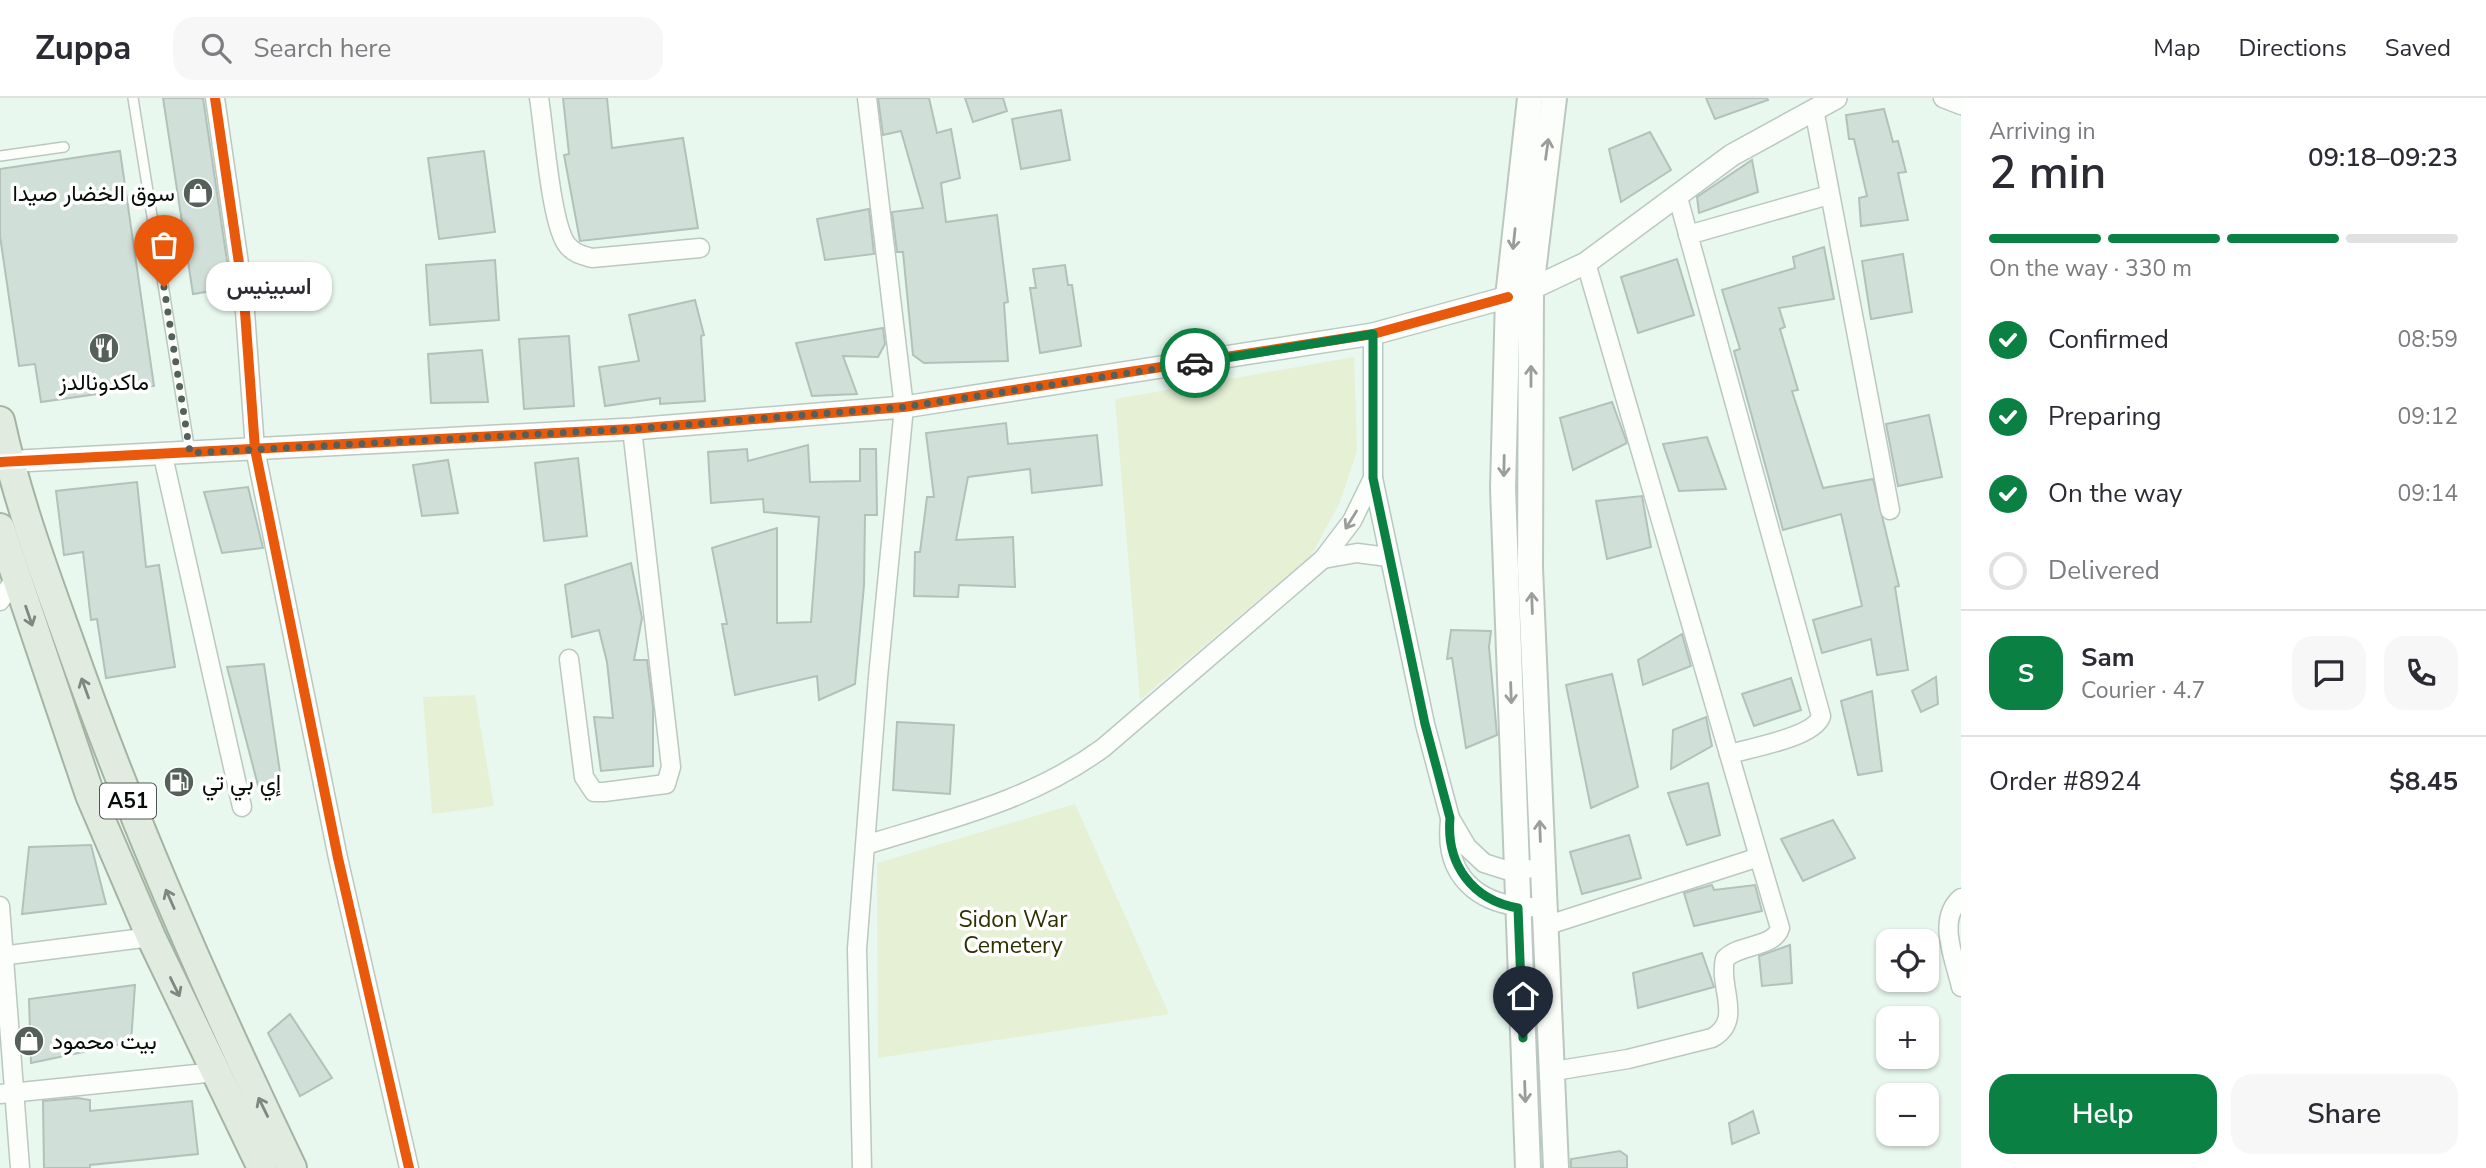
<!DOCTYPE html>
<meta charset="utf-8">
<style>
:root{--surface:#fff;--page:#f7f7f7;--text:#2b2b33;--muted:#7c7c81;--line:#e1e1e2;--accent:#0b8043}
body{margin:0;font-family:"Nunito Sans",Vazirmatn,sans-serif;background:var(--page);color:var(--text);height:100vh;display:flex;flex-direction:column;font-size:26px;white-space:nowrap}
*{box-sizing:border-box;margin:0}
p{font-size:23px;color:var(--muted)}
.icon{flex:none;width:38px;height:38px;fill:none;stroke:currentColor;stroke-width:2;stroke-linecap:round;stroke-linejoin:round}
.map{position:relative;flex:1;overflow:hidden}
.details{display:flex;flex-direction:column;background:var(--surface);width:525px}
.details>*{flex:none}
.tools{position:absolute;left:1876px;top:831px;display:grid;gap:14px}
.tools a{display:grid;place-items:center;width:63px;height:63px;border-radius:14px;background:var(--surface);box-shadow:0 2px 5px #0004;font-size:35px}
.pin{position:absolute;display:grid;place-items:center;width:60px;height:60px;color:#fff;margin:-72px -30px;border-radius:50% 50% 50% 0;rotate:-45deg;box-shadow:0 0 7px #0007}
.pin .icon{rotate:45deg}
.courier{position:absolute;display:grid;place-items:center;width:70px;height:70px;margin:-35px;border:5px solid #0b8043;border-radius:50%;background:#fff;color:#222;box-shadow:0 2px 9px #0007}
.bubble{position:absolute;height:49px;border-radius:21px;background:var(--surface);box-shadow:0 2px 5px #0004;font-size:23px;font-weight:600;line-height:49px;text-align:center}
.overview em{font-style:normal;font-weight:600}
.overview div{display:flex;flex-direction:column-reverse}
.overview{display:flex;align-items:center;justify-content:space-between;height:119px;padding:0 28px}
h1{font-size:46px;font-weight:600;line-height:52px}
.bar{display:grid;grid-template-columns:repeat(4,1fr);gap:10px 7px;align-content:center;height:84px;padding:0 28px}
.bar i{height:9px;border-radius:5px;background:var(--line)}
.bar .on{background:var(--accent)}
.bar p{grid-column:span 4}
.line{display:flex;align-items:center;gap:18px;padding:0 28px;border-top:2px solid var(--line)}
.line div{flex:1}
.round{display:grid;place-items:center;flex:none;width:74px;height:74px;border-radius:21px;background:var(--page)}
ol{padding:0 28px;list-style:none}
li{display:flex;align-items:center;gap:21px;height:77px}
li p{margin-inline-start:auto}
li .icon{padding:7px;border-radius:50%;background:var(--accent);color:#fff;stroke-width:4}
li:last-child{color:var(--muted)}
li i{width:38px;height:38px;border:4px solid var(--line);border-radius:50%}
.cta{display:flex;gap:14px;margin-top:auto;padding:14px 28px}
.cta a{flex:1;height:80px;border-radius:21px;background:var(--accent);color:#fff;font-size:28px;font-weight:600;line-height:80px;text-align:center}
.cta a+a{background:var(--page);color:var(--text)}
header{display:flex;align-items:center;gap:42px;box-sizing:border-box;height:98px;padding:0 35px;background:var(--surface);border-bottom:2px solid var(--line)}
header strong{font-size:33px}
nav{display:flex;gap:38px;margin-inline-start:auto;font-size:24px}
.search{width:490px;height:63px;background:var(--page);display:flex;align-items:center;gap:18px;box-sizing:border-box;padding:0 24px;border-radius:21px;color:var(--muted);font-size:26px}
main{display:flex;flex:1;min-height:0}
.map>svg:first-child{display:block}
</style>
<header>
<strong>Zuppa</strong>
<div class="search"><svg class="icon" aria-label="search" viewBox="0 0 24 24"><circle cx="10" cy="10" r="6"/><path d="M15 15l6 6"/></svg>Search here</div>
<nav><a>Map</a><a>Directions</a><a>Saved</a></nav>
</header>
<main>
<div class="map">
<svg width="1961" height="1070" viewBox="0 0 1961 1070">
<rect width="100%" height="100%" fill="#e8f8ee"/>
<g fill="#e6f0d5">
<polygon points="1354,259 1357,353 1340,404 1311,458 1140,602 1115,301"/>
<polygon points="475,597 494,708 432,716 423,599"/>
<polygon points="1075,706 1169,916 878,960 877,765"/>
</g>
<g fill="#d0dfd8" stroke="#b3c1bb" stroke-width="2">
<polygon points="163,0 203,0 231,190 193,196"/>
<polygon points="563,0 607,0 612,50 683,40 698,130 580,143 564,57 569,56"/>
<polygon points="878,0 929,0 937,35 951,31 960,80 941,85 946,124 997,117 1008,204 1004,205 1008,263 924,265 913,257 903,154 897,154 892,114 923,110 901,33 883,37"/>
<polygon points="965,0 1003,0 1007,13 973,24"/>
<polygon points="1706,0 1767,0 1768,2 1715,21"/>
<polygon points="1884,11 1893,44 1898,43 1906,74 1898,75 1908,122 1861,128 1859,100 1867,98 1854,41 1849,41 1846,17"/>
<polygon points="1061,12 1070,62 1021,71 1012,21"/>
<polygon points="1650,34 1671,72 1621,104 1609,51"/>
<polygon points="120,53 154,288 41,304 35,266 19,268 0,138 0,71"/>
<polygon points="484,53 495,134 439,141 428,60"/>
<polygon points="1752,62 1758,94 1699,115 1697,99"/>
<polygon points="869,111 874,156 825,162 817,121"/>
<polygon points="1824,149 1834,201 1779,210 1785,229 1780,231 1798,292 1792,293 1823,390 1873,381 1899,488 1895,489 1908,572 1877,577 1871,541 1822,555 1813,522 1862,508 1841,416 1783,432 1734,253 1740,251 1722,192 1795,170 1793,159"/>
<polygon points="1903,156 1912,214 1871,221 1862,163"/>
<polygon points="1677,161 1694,217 1638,235 1621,179"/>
<polygon points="495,162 499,222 430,227 426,167"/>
<polygon points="1065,167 1068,187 1072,187 1081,248 1040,255 1030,190 1036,190 1033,171"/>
<polygon points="695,202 704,237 701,238 705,303 660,306 660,300 605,308 599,269 639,263 629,217"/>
<polygon points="883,230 885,246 878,259 843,258 857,296 812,298 796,245"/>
<polygon points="569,238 574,308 524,311 519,241"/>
<polygon points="482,252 488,304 431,305 428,256"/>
<polygon points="1612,304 1627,345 1573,372 1560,320"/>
<polygon points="1929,317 1942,379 1898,388 1886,326"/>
<polygon points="1006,325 1008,346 1097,337 1102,387 1032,395 1030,371 968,379 956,442 1013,439 1015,489 959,487 958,499 914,498 915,454 920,454 927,399 934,399 926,335"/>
<polygon points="1707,339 1726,391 1679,393 1663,346"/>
<polygon points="808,347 810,384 860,383 860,351 876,351 877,417 865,417 864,487 855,586 819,602 817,578 735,597 722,526 727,526 712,450 777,430 777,525 811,524 819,419 764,414 763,401 711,405 708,354 747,351 748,363"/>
<polygon points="578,360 587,438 544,443 535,365"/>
<polygon points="448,362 458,415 422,418 413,367"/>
<polygon points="137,384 146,469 159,467 175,569 106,580 97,521 91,522 83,454 64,457 56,393"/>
<polygon points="248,389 263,450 222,455 204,394"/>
<polygon points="1642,398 1651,449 1607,461 1596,403"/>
<polygon points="631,465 642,520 634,562 647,562 653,609 653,668 601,673 594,619 613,620 607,564 599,532 572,539 565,487"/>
<polygon points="1451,532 1491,533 1489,549 1497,637 1466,650 1452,560 1447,561"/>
<polygon points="1682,536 1691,568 1643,587 1638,562"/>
<polygon points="264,566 282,688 260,695 227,569"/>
<polygon points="1612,576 1638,689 1591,710 1566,587"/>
<polygon points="1936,579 1938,606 1921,614 1912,593"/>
<polygon points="1791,580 1801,612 1754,628 1742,596"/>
<polygon points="1872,593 1882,673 1858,677 1841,603"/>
<polygon points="1706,619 1712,648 1671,671 1673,632"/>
<polygon points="897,624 954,627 950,696 893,692"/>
<polygon points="1708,685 1720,737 1687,747 1668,695"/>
<polygon points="1833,722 1855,760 1803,783 1781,741"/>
<polygon points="1629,737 1641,780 1582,796 1570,754"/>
<polygon points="91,747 106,806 22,816 29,749"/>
<polygon points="1712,787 1714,792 1755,787 1762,813 1694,828 1684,795"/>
<polygon points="1790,847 1792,885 1762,888 1759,858"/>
<polygon points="1702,855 1714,889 1638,910 1633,875"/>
<polygon points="135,887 131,944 31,965 29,901"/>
<polygon points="290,916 332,980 300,998 268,935"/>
<polygon points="77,1000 90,1002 90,1013 192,1003 198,1056 90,1067 90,1070 44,1070 43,1003"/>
<polygon points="1753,1013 1759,1035 1732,1046 1729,1025"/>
<polygon points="1620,1053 1627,1058 1627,1070 1571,1070 1571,1061"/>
</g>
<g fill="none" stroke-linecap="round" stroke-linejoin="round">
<g stroke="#bbc8c0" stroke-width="12">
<g id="service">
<polyline points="133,0 190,354"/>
<polyline points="0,58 64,49"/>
</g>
</g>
<g stroke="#bbc8c0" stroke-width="21">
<g id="minor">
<polyline points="215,0 244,200 255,351 338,760 409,1070"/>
<path d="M539,0C544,29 551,130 568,148C575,156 582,157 592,160L700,150"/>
<polyline points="1943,0 1961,7"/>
<polyline points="1814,11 1890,412"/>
<path d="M1677,96L1821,618C1815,639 1751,650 1729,656"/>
<polyline points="1688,137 1829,97"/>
<polyline points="1373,236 1373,380 1425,626 1450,720 1467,749 1484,765 1506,772 1528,771"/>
<polyline points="163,358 242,709"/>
<polyline points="1323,461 1357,455 1388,459"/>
<polyline points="0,503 16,479"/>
<polyline points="569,561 584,679 594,694 604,694 666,686 671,669 632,331"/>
<path d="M1450,723C1443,786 1488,812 1544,809"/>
<path d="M866,747C952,720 1030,703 1103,650L1323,461L1352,423L1373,380"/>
<path d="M1961,800C1936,822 1955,861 1961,889"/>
<polyline points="0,808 20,1070"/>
<polyline points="1545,828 1759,759 1586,165"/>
<polyline points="0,858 151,839"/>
<path d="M1554,973L1628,961L1712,940C1744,922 1718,890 1725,861C1738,846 1774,850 1780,830L1759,759"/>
<polyline points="0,996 216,974"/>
<polyline points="862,1070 857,851 878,579 904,309 867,0"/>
</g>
</g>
<g stroke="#bbc8c0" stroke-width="24">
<g id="tertiary">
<polyline points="1531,191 1586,165 1732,57 1836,0"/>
<polyline points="0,364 632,331 904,309 1373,236 1508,199"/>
</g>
</g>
<g stroke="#bbc8c0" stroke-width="28">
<g id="secondary">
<polyline points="1554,0 1531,191 1530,470 1556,1070"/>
<polyline points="1528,1070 1503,390 1508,199 1530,0"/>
</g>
</g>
<g stroke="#a3b4a2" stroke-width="32">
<g id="trunk">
<path d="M0,323C16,397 42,468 68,540C131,721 209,897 292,1070"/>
<polyline points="0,430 90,697 151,839 262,1070"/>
</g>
</g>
<use href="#service" stroke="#fcfefc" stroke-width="9"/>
<use href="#minor" stroke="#fcfefc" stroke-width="18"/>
<use href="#tertiary" stroke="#fcfefc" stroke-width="21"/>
<use href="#secondary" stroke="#fcfefc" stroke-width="24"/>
<use href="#trunk" stroke="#e2ebdf" stroke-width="28"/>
<g stroke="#fff" stroke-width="15">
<g id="cycleway">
<polyline points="215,0 244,200 255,351 338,760 409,1070"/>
<polyline points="0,364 632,331 904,309 1373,236 1508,199"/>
</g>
</g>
<use href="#cycleway" stroke="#e8590c" stroke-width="10"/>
</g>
<defs><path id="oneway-shaft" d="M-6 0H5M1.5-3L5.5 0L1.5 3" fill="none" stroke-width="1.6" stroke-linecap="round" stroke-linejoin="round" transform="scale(1.75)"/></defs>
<g stroke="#999e9b">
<use href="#oneway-shaft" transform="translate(1547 51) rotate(-82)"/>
<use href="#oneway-shaft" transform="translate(1514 141) rotate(96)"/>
<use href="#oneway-shaft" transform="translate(1531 278) rotate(-90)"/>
<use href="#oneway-shaft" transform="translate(1504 368) rotate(91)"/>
<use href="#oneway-shaft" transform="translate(1351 422) rotate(122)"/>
<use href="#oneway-shaft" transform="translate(1532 505) rotate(-92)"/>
<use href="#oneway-shaft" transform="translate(1511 595) rotate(88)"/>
<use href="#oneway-shaft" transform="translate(1540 733) rotate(-92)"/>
<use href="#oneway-shaft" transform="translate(1525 994) rotate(88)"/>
</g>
<g stroke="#7f887f">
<use href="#oneway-shaft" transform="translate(29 518) rotate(71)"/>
<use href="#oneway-shaft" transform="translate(85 590) rotate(-110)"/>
<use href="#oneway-shaft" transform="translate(170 801) rotate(-114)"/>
<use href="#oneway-shaft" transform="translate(175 889) rotate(64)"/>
<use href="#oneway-shaft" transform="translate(263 1009) rotate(-116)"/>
</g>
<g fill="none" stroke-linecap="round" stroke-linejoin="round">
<polyline stroke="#546059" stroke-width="7" stroke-dasharray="0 12.6" points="164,189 190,355 632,331 904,309 1195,265"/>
<path stroke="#0b8043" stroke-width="9" d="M1195,265L1373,236V380L1425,626L1450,720C1446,766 1472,802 1518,810L1523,940"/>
</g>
<defs>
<g id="shop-disc" transform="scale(1.575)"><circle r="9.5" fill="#546059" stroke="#fff"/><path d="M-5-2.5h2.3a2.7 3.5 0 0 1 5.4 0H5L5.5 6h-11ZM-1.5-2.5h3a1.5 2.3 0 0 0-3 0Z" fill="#fff"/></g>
<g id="restaurant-disc" transform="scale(1.575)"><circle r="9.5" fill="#546059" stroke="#fff"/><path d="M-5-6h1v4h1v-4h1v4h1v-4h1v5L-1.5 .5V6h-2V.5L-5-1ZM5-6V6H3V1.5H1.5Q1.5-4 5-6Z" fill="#fff"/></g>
<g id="fuel-disc" transform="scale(1.575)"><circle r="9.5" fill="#546059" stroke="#fff"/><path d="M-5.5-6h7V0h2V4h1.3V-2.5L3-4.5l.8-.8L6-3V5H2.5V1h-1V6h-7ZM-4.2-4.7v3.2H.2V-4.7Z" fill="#fff"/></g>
</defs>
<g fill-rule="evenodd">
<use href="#shop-disc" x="198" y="95"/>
<use href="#restaurant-disc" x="104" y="250"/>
<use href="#fuel-disc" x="179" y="684"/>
<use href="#shop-disc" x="29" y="943"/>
</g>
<g text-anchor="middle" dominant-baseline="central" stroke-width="7" stroke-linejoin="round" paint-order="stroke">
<rect fill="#fff" stroke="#505653" stroke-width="2" x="100" y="685.5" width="56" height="35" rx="5"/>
<g font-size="21" font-weight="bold" fill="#050e09">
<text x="128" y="703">A51</text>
</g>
<g font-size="23" fill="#050e09" stroke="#fff" text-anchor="start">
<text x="175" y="95" text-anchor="end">سوق الخضار صيدا</text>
<text x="104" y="284" text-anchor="middle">ماكدونالدز</text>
<text x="202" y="684">إي بي تي</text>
<text x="52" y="943">بيت محمود</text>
</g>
<g font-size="23" fill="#2d3100" stroke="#fff">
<text x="1013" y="821">Sidon War<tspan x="1013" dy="26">Cemetery</tspan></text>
</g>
</g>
</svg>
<div class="tools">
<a><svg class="icon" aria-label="locate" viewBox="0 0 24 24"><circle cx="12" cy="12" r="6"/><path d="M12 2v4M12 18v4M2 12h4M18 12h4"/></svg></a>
<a>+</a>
<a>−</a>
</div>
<div class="pin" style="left:164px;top:189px;background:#ea580c"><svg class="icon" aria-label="bag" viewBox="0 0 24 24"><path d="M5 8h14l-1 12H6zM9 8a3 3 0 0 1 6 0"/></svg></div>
<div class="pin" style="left:1523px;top:940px;background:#1f2937"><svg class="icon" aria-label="home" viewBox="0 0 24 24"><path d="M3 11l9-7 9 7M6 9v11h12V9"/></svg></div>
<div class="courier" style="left:1195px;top:265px"><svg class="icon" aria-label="car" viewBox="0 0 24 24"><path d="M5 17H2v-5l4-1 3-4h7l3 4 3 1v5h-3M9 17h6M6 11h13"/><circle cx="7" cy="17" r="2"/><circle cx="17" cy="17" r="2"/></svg></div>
<div class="bubble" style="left:206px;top:164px;width:126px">اسبينيس</div>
</div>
<section class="details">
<div class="overview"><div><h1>2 min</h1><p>Arriving in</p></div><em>09:18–09:23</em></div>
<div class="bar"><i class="on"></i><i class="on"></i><i class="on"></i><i></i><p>On the way · 330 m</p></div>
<ol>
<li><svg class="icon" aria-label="check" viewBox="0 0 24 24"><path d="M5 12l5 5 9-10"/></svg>Confirmed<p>08:59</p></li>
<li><svg class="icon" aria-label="check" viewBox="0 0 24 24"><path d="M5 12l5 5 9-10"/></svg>Preparing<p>09:12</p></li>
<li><svg class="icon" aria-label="check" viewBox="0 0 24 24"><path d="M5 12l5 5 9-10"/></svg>On the way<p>09:14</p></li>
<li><i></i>Delivered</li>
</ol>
<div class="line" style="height:126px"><b class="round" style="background:var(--accent);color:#fff">S</b><div><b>Sam</b><p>Courier · 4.7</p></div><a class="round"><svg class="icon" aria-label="chat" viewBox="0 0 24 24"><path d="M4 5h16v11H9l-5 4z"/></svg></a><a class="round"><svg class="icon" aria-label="phone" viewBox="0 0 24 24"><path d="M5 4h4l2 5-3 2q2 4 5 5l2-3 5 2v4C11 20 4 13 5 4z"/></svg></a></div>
<div class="line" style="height:91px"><div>Order #8924</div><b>$8.45</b></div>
<div class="cta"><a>Help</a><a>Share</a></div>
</section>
</main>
